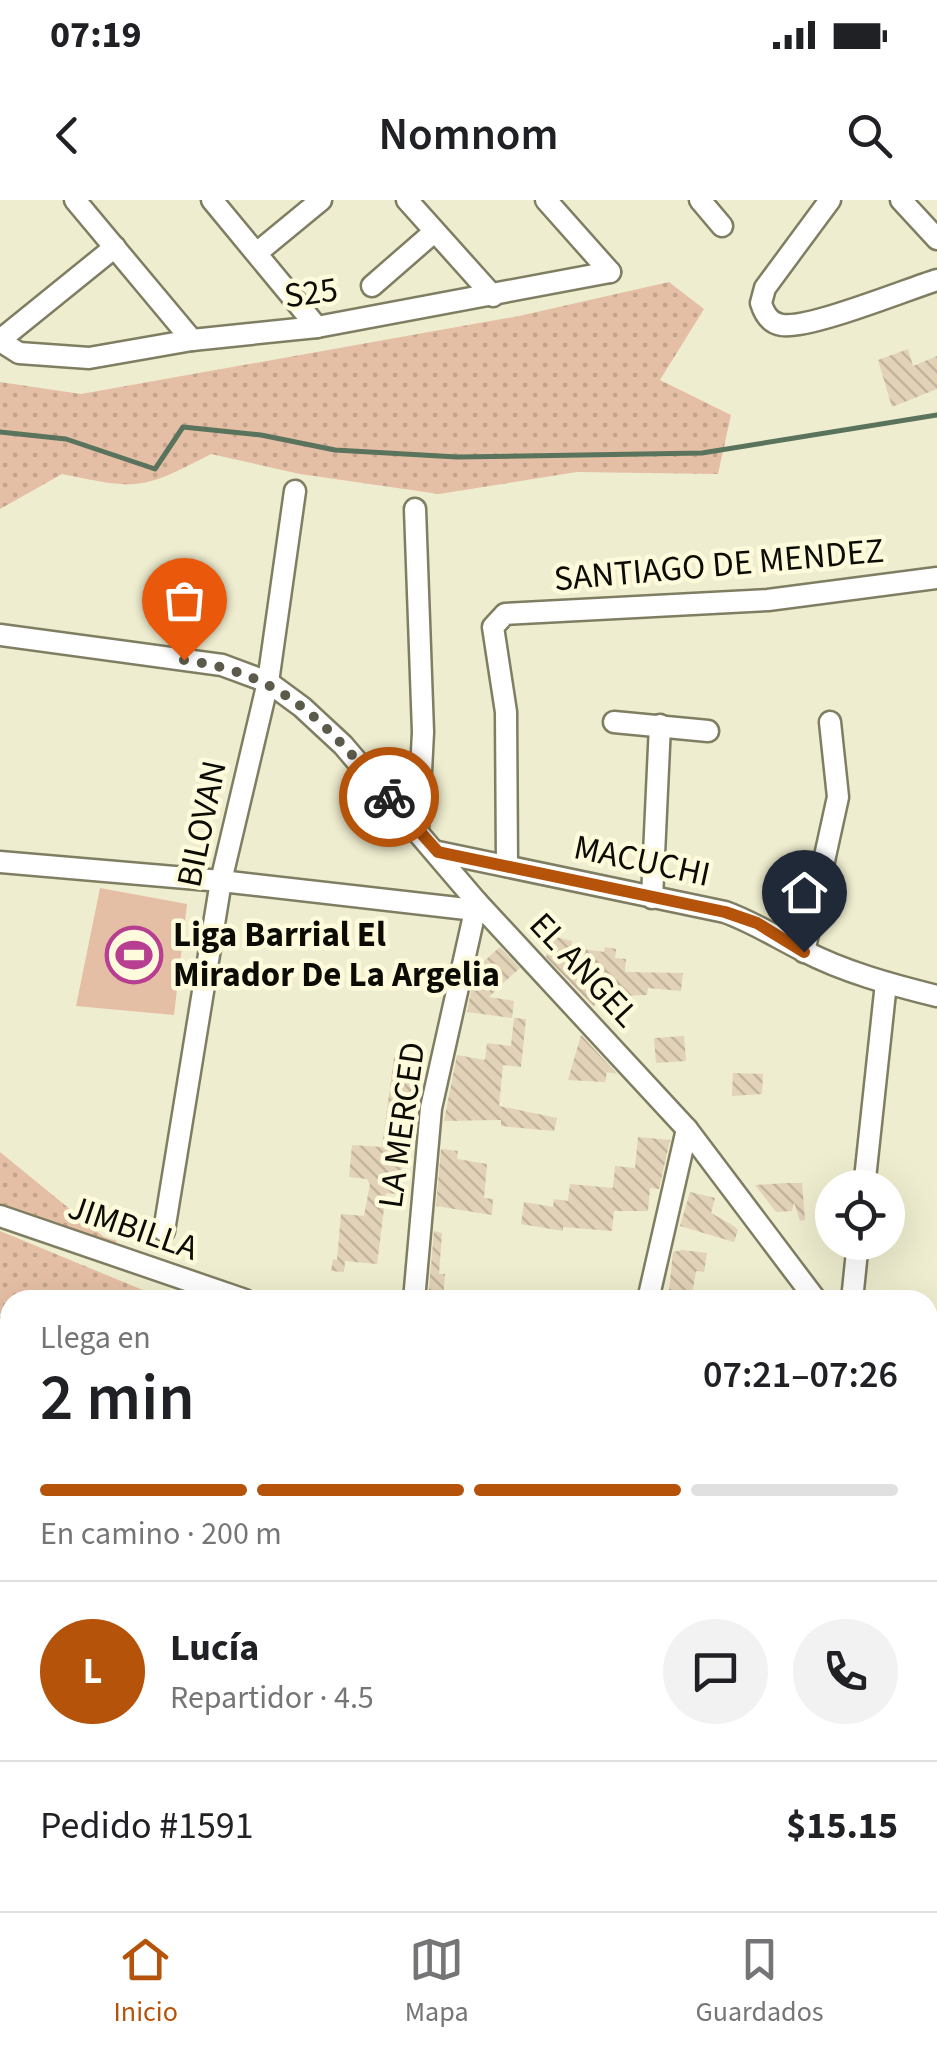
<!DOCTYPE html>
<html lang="es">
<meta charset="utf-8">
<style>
:root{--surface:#fff;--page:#f2f2f2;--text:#202124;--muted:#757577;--line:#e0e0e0;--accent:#b45309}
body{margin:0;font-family:"Source Sans 3",sans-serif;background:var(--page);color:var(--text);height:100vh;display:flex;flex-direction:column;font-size:38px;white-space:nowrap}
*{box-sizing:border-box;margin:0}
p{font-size:32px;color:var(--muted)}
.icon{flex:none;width:55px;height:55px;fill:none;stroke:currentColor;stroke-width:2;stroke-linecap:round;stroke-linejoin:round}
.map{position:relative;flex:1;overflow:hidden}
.drawer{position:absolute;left:0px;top:1090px;width:938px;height:622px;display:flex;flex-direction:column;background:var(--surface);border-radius:30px 30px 0 0;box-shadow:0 10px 40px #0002}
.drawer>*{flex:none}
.controls{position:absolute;left:815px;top:970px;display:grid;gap:20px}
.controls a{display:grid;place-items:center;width:90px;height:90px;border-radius:50%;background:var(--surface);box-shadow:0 10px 40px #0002;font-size:50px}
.pin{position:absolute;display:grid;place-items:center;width:85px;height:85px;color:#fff;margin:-102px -42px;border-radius:50% 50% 50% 0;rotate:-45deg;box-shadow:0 0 10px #0007}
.pin .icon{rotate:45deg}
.courier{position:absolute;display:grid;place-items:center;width:100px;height:100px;margin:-50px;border:8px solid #b45309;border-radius:50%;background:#fff;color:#222;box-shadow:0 2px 12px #0007}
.headline em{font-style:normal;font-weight:600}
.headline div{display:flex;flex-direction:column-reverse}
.headline{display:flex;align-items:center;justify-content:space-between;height:170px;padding:0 40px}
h1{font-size:65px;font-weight:600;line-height:75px}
.bar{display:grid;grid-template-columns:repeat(4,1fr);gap:15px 10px;align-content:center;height:120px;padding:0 40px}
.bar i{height:12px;border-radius:8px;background:var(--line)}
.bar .active{background:var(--accent)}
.bar p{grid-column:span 4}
.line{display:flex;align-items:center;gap:25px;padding:0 40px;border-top:2px solid var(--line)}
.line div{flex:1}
.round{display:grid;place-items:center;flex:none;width:105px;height:105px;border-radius:52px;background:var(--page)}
.status{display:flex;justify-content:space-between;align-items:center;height:70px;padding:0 50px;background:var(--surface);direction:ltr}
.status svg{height:28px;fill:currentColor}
header{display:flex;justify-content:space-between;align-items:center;height:130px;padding:0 40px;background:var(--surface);font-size:45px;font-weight:600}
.tabs{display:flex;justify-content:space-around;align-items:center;height:140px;border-top:2px solid var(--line);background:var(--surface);font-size:28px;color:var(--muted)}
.tabs a{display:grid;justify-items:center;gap:5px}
.tabs .active{color:var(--accent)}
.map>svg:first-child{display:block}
</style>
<div class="status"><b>07:19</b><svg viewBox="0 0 49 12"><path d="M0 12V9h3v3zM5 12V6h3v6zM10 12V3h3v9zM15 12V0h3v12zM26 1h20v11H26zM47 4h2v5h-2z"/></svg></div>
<header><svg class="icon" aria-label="back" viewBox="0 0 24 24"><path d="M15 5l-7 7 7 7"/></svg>Nomnom<svg class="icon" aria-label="search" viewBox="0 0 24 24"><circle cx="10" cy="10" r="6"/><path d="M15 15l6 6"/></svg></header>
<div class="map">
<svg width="937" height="1711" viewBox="0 0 937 1711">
<defs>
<pattern id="grass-dots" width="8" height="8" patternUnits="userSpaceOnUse" patternTransform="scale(2.5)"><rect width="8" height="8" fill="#e5bfa5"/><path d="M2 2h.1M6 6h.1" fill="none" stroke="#c3a38c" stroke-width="1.8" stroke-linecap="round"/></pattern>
<pattern id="building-back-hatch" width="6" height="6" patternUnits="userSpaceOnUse" patternTransform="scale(2.5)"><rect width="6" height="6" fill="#e2d2b7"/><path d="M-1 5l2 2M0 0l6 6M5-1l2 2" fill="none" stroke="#c1b39c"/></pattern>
</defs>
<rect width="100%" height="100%" fill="#efedcf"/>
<g fill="url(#grass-dots)">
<path d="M669,82L704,109L660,180L731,215L718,274L577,272L439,294L300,274L211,254C142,290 139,290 62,274L0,309V182L81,194L519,116Z"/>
<polygon points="0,952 104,1037 117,1041 108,1055 0,1013"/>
<polygon points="0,1031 167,1100 10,1100 10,1119 0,1114"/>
</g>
<polygon fill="#e5bfa5" points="100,688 187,704 174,815 76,806"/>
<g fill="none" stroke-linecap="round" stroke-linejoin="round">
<polyline stroke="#59735d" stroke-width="5" points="0,232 66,239 155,269 183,227 261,235 335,250 457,257 702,253 937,215"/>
</g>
<g fill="url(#building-back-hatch)">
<polygon points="908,149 913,166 937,156 937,189 892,207 878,160"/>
<polygon points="552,736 572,741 571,747 604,752 605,747 616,749 615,758 626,759 625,772 683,773 681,791 648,788 647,795 597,797 594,807 546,757"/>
<polygon points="500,747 520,768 501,785 481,764"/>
<polygon points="473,781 501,785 489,797 514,801 512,818 467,812"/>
<polygon points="514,818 526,819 521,867 503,865 499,906 557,918 554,931 501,926 501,920 444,921 457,855 485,860 487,843 511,846"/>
<polygon points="581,835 584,838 617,874 607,872 605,882 568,880"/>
<polygon points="684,836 686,861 656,863 654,838"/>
<polygon points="394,857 418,861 410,911 415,912 411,929 407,928 398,994 386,993 377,1064 345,1061 344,1072 331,1071 333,1059 337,1060 341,1014 364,1016 370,984 367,979 349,977 352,945 382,947"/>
<polygon points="733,873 763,874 762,894 732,896"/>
<polygon points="638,937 670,940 659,989 650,988 648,1011 614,1011 612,1031 563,1027 563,1031 521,1024 524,1002 553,1007 554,999 568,1001 570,984 613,988 615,966 635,968"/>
<polygon points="441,949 458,951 457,959 487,964 484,998 493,999 492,1015 436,1006"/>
<polygon points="788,983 802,983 805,1020 800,1021 794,1002 792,1011 776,1012 755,985"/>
<polygon points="690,992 715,998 711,1013 734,1026 738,1030 734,1042 680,1026"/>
<polygon points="434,1031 442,1033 439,1074 445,1074 443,1100 428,1100"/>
<polygon points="682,1050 707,1053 704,1072 696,1071 691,1100 668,1100 673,1052"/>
</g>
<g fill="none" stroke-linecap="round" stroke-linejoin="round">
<g stroke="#7f7d62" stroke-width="25">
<g id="minor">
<polyline points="75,0 192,140"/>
<polyline points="212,0 317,127"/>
<polyline points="407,0 493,96"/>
<polyline points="546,0 610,72"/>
<polyline points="700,0 722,26"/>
<path d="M830,0L765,88L761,103C764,113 769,123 782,125C810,129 905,90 937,80"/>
<polyline points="901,0 937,39"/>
<polyline points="258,52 321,0"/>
<polyline points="372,86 434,32"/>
<polyline points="0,140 115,47"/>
<polyline points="0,141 19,153 89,158 192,140 317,127 610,72"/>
<polyline points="415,309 423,532 418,630"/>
<polyline points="0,435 222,465 268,482 302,507 343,545 477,702 687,929 816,1100"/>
<polyline points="614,522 708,531"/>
<path d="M438,652L725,712C753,722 776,737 802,750C844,772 892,785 937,796"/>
<polyline points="0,662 221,681 475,710"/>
<polyline points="507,666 506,512 493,427 505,414 768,400 937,378"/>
<polyline points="652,698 660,525"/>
<polyline points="804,752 838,597 830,522"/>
<polyline points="864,988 886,783"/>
<polyline points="0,1016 245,1100"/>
<polyline points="164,1031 221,681 268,482 295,291"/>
<polyline points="414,1100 431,908 477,702"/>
<polyline points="648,1100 687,929"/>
<polyline points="852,1100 858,1042"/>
<polyline points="0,1129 10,1134"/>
<polyline points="0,1285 10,1378"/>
<polyline points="928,1367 937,1373"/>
<polyline points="0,1423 10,1427"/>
<polyline points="928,1490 937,1505"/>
<polyline points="305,1702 310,1711"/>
<polyline points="678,1702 683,1711"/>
<polyline points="838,1702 843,1711"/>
<polyline points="44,1711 44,1702"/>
<polyline points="485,1711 496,1702"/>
</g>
</g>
<use href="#minor" stroke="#fff" stroke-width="20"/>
</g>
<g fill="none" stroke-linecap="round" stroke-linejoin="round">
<path stroke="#5c5b4b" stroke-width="10" stroke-dasharray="0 18" d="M184,460C287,474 325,524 389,597"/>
<polyline stroke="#b45309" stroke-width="12" points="389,597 438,652 725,712 757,723 804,752"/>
</g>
<defs>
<g id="stadium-ring" transform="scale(2.875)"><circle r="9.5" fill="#fdfbdc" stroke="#b73e90" stroke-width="1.5"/><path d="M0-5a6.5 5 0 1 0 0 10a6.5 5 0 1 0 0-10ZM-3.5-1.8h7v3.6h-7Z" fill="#b73e90"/></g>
</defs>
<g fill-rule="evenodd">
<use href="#stadium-ring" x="134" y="755"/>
</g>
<g text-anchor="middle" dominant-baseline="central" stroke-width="9" stroke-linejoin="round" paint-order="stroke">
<g font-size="35" fill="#0d0c04" stroke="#fdfbdc">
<text transform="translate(311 93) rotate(-8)">S25</text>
<text transform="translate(719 365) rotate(-5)">SANTIAGO DE MENDEZ</text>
<text transform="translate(202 624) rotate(-78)">BILOVAN</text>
<text transform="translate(642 661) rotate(12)">MACUCHI</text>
<text transform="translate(584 770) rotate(47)">EL ANGEL</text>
<text transform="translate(402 925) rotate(-82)">LA MERCED</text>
<text transform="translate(133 1028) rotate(19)">JIMBILLA</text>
</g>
<g font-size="35" font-weight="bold" fill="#0d0c04" stroke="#fdfbdc" text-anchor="start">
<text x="173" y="735">Liga Barrial El<tspan x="173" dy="40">Mirador De La Argelia</tspan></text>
</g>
</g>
</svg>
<div class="controls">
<a><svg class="icon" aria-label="locate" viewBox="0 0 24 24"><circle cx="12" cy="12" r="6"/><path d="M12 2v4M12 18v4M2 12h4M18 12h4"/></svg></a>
</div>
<div class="pin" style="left:184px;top:460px;background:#ea580c"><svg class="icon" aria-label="bag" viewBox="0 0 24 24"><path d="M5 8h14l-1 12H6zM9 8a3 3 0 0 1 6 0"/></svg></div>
<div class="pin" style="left:804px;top:752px;background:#1f2937"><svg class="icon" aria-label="home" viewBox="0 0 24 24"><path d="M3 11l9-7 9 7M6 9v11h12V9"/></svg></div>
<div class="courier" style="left:389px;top:597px"><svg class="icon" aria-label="bike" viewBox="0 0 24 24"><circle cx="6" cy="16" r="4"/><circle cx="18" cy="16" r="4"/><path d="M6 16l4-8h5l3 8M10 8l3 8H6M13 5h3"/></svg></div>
<section class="drawer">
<div class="headline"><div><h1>2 min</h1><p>Llega en</p></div><em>07:21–07:26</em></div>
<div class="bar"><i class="active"></i><i class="active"></i><i class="active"></i><i></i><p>En camino · 200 m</p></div>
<div class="line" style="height:180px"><b class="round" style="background:var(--accent);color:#fff">L</b><div><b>Lucía</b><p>Repartidor · 4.5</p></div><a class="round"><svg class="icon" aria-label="chat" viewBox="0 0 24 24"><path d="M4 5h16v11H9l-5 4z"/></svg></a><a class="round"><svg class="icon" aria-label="phone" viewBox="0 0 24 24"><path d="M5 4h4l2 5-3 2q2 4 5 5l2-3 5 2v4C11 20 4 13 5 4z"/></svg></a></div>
<div class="line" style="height:130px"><div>Pedido #1591</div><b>$15.15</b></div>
</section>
</div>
<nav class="tabs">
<a class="active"><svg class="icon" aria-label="home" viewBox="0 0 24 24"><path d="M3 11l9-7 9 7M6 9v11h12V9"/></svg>Inicio</a>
<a><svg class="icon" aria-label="map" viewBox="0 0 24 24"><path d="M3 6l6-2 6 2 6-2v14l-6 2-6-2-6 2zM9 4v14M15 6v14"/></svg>Mapa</a>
<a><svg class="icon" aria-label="saved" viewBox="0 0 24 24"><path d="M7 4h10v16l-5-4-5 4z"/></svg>Guardados</a>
</nav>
